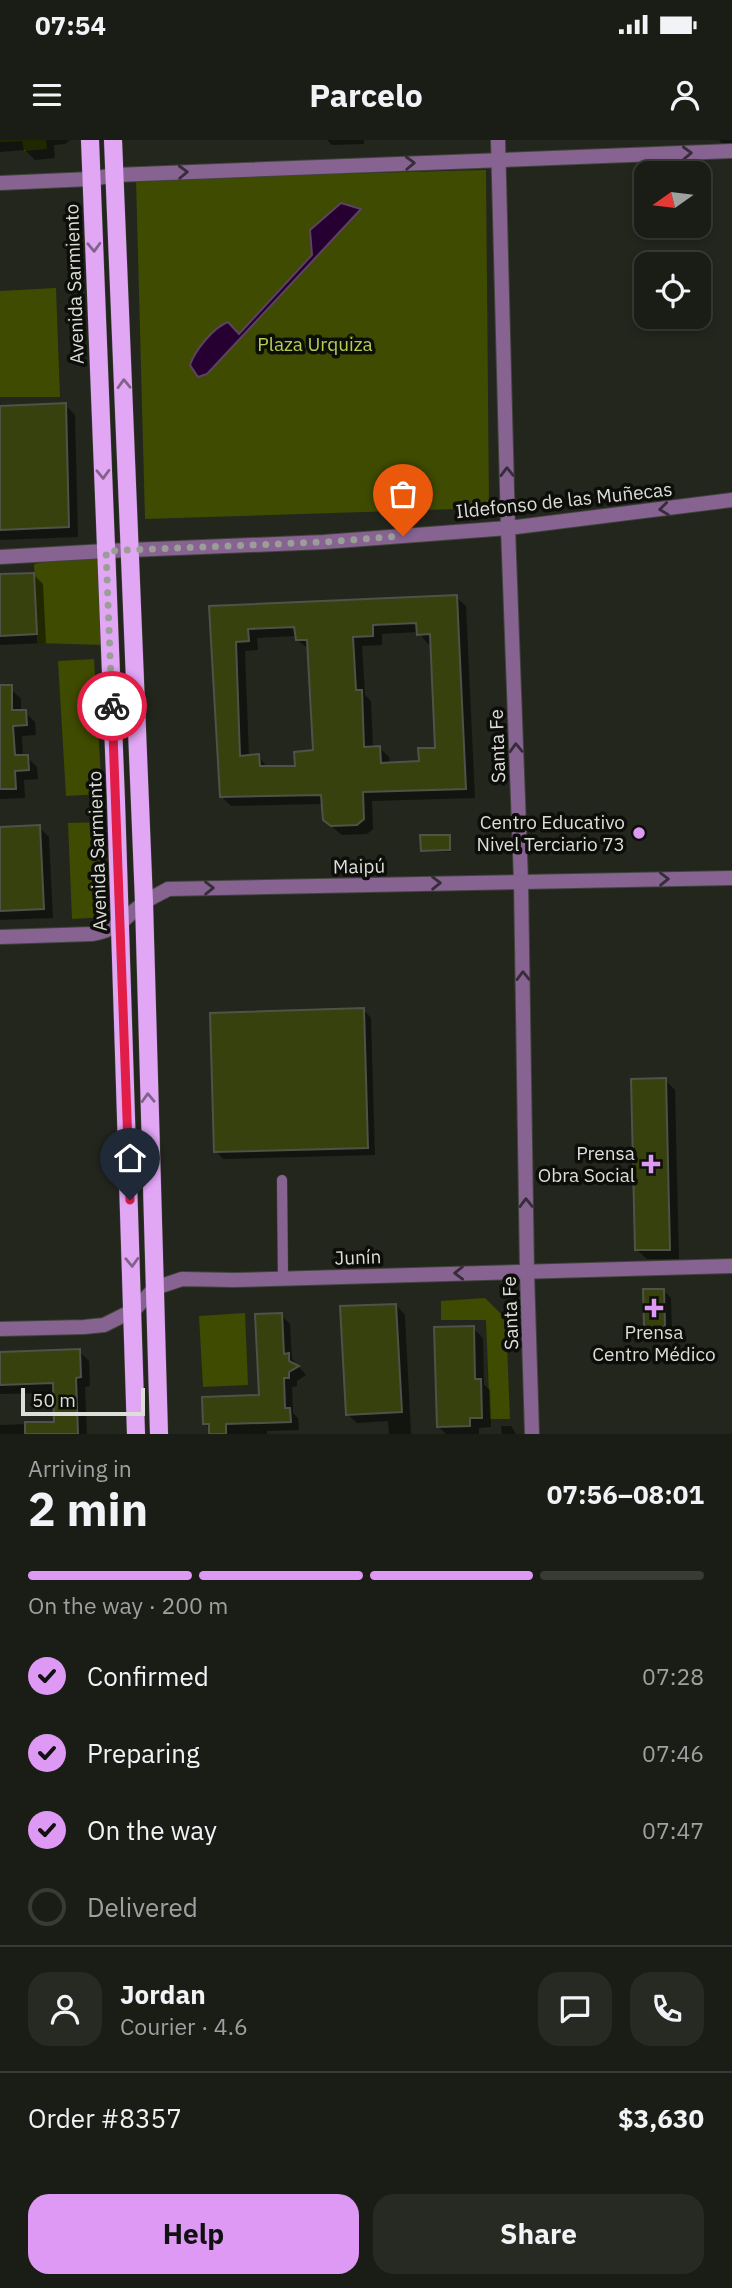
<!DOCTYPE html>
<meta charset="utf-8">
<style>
:root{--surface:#1a1c16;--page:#272923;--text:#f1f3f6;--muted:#9fa1a1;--line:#383a35;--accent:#dd99f3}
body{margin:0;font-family:"IBM Plex Sans",sans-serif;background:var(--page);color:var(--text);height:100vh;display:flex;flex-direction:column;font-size:26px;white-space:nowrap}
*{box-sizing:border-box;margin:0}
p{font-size:23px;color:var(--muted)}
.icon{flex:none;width:38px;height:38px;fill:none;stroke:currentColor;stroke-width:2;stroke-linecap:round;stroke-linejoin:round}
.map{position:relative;height:1294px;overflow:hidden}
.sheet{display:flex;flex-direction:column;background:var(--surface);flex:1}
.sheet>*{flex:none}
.needle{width:46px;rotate:256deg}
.tools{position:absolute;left:634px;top:21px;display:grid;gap:14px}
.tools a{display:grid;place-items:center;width:77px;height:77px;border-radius:14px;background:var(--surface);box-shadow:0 4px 10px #0003,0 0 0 2px var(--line);font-size:35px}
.scale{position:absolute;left:21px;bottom:18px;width:124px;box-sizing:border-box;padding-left:7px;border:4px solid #dcded8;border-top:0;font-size:19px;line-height:24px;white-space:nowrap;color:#dcded8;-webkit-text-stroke:5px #0d0e0a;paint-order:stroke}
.pin{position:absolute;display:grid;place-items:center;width:60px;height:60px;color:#fff;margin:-72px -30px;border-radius:50% 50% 50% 0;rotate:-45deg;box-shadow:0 0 7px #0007}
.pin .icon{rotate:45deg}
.courier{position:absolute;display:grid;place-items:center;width:70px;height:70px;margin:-35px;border:5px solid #e11d48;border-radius:50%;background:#fff;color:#222;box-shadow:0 2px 9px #0007}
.overview em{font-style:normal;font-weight:800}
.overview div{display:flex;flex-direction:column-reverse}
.overview{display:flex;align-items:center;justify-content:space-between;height:119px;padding:0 28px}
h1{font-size:46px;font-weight:800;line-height:52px}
.bar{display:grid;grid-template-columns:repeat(4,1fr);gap:10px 7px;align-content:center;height:84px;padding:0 28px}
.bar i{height:9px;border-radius:5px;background:var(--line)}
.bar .on{background:var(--accent)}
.bar p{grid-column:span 4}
.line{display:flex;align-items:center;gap:18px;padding:0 28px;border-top:2px solid var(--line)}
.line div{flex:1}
.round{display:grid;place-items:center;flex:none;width:74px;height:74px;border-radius:21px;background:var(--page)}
ol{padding:0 28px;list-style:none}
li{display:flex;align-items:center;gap:21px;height:77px}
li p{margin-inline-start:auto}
li .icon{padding:7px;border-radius:50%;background:var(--accent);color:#111;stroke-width:4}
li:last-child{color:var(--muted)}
li i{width:38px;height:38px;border:4px solid var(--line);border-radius:50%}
.action{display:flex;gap:14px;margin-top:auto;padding:14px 28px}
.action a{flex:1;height:80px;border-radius:21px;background:var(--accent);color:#111;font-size:28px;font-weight:800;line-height:80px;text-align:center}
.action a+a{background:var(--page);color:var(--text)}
.status{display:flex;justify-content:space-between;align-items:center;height:49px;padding:0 35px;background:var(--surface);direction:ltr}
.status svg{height:19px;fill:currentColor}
header{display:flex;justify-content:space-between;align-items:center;height:91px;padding:0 28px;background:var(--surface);font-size:32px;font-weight:800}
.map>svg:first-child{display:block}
</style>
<div class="status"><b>07:54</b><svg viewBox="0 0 49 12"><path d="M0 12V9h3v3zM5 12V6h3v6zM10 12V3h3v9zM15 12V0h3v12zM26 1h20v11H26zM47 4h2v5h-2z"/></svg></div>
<header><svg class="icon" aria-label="menu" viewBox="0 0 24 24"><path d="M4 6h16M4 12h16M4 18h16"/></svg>Parcelo<svg class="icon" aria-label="person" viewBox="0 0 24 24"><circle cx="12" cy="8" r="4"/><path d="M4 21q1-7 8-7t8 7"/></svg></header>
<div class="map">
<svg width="732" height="1294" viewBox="0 0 732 1294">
<rect width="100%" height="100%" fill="#23261d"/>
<g fill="#3f4b00">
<polygon points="0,0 46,0 47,9 24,11 22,1 0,2"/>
<polygon points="486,30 489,368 145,379 136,39"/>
<polygon points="56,148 60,257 0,257 0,151"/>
<polygon points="106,411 104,505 37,503 34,424"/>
<polygon points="94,519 102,654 66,656 58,521"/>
<polygon points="104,682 108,777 72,779 68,683"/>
<polygon points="485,1158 506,1179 510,1279 490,1279 486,1180 441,1180 441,1161"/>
<polygon points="245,1173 248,1245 203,1247 199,1176"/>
</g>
<path fill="#250030" stroke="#5c4362" stroke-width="2" d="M341,63L361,69L207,234L198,237L190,225C195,210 214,187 228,182L239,194L312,115L310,90Z"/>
<g fill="#0007" fill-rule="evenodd">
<polygon points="0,0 70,0 65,4 54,5 55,18 35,20 25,10 0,12"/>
<polygon points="327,0 364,0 364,4 332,5"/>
<polygon points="719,0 732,0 732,3 722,4"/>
<polygon points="65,265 75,275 78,397 0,400 0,267"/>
<polygon points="33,434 43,444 46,503 0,505 0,436"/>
<path d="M456,457L466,466L475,658L372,661L373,689L367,694L342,695L324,680L323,664L231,666L221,656L211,468ZM418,492L428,504L432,503L437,609L421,623L390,624L389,617L380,608H373L371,561L365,555L362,506L382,505V494ZM297,496V500L309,509L315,612L297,627L268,628L258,616L249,617L245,511L258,510L257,498Z"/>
<polygon points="0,549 11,549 21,559 21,572 25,572 35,582 36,595 22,596 23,617 27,617 37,627 38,639 24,640 25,658 0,659"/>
<polygon points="39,687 49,697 53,778 0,780 0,689"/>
<polygon points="449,697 451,712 425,712 423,710"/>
<polygon points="364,870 371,878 375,1015 223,1019 216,1011"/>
<polygon points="665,940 675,950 679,1119 647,1119 637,1110"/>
<polygon points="663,1150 671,1158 672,1193 653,1194 646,1187"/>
<polygon points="396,1165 405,1175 411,1294 389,1294 388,1281 357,1283 347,1274"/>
<polygon points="281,1175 290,1184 292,1219 306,1235 297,1241 297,1246 292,1247 293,1273 298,1278 299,1290 267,1291 267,1294 211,1294 211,1290 205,1283 260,1257"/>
<polygon points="473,1188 483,1198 484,1245 490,1250 491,1287 479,1288 479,1294 446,1294 439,1287"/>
<polygon points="79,1211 89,1221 90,1246 85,1247 87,1294 0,1294 0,1285 56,1283 55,1253 0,1254 0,1213"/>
<polygon points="501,1286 511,1286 516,1294 502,1294"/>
</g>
<g fill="#37410e" stroke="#4f5248" stroke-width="2" fill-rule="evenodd">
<polygon points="66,263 69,387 0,390 0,266"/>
<polygon points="34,433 37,494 0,496 0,434"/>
<path d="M457,455L466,649L363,652L364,679L357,685L331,686L323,680L321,655L220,657L209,466ZM416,483L417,495L430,494L435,608H418L419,621L381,623L380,606L364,607L362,550H356L353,497L373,496V485ZM294,487L296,500H307L313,610L294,612L295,626H260L259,614L240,616L236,502L249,501L248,489Z"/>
<polygon points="0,545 12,545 12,570 26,570 27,585 13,586 15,615 28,615 29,630 15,631 16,649 0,649"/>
<polygon points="40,685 44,769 0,771 0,687"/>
<polygon points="420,695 450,695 450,710 421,711"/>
<polygon points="364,868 368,1008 214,1012 210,873"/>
<polygon points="666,938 670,1110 635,1110 631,939"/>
<polygon points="643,1149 664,1149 665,1187 644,1187"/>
<polygon points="396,1164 402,1272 346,1275 340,1166"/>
<polygon points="282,1173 284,1214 289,1213 289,1221 299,1226 289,1232 289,1238 284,1238 285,1268 290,1268 291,1282 226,1284 226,1294 209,1294 209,1284 203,1284 202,1257 259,1255 255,1174"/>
<polygon points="474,1186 475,1239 481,1239 482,1278 470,1278 470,1286 437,1287 434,1187"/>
<polygon points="80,1209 81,1237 76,1238 78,1294 25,1294 25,1282 54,1282 53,1243 0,1245 0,1212"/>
</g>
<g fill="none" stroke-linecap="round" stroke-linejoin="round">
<g stroke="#41433b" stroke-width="11">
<polyline id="service" points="282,1040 283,1138"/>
</g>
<g stroke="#41433b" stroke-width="16">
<g id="minor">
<polyline points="498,0 508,388 521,741 527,1132 532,1294"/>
<polyline points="106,411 324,402 508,388 732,360"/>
<path d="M0,797L92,794C121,789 123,778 144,763C151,757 160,754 168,749L732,738"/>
<polyline points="0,1189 84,1187 104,1185 134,1170 155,1148 182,1139 234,1140 732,1126"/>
</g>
</g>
<g stroke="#41433b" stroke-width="16">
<g id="tertiary">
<polyline points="0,43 91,39 115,35 732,11"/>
<polyline points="0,417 106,411"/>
</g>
</g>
<g stroke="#41433b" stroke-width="19">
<g id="primary">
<polyline points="90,0 116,661 136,1294"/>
<polyline points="113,0 144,762 159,1294"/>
</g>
</g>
<use href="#service" stroke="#866391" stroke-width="10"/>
<use href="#minor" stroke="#866391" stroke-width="14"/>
<use href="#tertiary" stroke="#866391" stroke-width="14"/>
<use href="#primary" stroke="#e1a7f5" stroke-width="18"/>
</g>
<defs><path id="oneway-chevron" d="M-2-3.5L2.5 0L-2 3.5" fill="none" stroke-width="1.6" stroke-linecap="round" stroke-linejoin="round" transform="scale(1.75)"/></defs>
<g stroke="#372c39">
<use href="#oneway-chevron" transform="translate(687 13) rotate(-2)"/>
<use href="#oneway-chevron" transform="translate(410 23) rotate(-2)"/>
<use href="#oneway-chevron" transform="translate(183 32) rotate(-2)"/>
<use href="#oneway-chevron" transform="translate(507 332) rotate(-91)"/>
<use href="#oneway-chevron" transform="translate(664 369) rotate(173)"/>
<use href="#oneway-chevron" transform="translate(516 608) rotate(-92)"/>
<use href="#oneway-chevron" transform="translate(664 739) rotate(-1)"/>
<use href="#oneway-chevron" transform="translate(436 743) rotate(-1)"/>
<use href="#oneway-chevron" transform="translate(209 748) rotate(-1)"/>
<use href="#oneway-chevron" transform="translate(523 836) rotate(-91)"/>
<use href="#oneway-chevron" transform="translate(526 1063) rotate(-91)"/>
<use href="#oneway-chevron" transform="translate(459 1133) rotate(179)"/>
</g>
<g stroke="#82628b">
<use href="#oneway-chevron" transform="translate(94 107) rotate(88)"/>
<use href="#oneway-chevron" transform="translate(124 244) rotate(-92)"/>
<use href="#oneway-chevron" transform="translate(103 334) rotate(88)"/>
<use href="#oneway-chevron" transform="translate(148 958) rotate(-92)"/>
<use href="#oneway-chevron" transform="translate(132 1122) rotate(88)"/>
</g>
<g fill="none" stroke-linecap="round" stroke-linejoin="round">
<polyline stroke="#9b9e97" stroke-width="7" stroke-dasharray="0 12.6" points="112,566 106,411 324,402 403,396"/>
<polyline stroke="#e11d48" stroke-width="9" points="112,566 130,1060"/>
</g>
<g fill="#dd99f3" stroke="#0d0e0a" stroke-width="2.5">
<circle cx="639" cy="693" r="7"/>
<path d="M647.5 1013.5h7v7h7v7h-7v7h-7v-7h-7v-7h7z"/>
<path d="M650.5 1157.5h7v7h7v7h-7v7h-7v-7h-7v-7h7z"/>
</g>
<g text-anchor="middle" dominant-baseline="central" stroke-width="7" stroke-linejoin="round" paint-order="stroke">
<g font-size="19" fill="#dcded8" stroke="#0d0e0a">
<text transform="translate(74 144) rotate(-92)">Avenida Sarmiento</text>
<text transform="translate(564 360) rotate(-6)">Ildefonso de las Muñecas</text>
<text transform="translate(497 606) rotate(-92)">Santa Fe</text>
<text transform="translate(97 711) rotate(-92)">Avenida Sarmiento</text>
<text transform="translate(359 726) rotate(-1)">Maipú</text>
<text transform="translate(358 1117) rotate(-2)">Junín</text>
<text transform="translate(510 1173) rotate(-92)">Santa Fe</text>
</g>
<g font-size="19" fill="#b5ce53" stroke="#0d0e0a">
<text x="315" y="204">Plaza Urquiza</text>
</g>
<g font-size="19" fill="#dcded8" stroke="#0d0e0a" text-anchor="end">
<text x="625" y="682">Centro Educativo<tspan x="625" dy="22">Nivel Terciario 73</tspan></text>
<text x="635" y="1013">Prensa<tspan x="635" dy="22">Obra Social</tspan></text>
<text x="654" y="1192" text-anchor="middle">Prensa<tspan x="654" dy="22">Centro Médico</tspan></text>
</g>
</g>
</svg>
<div class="tools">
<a><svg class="needle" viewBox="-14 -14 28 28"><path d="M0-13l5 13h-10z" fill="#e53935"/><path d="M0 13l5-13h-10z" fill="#9fa1a1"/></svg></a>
<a><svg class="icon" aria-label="locate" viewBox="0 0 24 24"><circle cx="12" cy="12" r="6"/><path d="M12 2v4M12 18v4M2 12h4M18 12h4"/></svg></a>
</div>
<div class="scale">50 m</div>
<div class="pin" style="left:403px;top:396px;background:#ea580c"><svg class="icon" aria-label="bag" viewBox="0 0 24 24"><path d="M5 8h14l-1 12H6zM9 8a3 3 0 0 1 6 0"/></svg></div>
<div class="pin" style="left:130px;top:1060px;background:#1f2937"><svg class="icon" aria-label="home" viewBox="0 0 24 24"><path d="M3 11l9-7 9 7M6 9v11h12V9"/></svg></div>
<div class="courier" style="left:112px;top:566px"><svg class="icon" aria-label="bike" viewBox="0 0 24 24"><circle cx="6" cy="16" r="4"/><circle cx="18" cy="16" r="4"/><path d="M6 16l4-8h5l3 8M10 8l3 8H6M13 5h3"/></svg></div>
</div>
<section class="sheet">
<div class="overview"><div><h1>2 min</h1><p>Arriving in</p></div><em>07:56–08:01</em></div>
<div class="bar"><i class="on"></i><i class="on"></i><i class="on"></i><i></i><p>On the way · 200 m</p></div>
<ol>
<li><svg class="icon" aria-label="check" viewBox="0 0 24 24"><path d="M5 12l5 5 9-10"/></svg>Confirmed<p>07:28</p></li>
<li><svg class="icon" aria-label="check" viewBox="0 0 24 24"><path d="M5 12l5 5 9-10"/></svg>Preparing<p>07:46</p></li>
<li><svg class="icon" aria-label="check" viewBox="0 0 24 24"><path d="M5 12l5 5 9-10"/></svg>On the way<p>07:47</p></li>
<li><i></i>Delivered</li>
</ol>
<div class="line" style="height:126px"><a class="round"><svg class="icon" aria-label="person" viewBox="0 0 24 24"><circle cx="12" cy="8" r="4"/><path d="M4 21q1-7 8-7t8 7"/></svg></a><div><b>Jordan</b><p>Courier · 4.6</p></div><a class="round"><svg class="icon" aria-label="chat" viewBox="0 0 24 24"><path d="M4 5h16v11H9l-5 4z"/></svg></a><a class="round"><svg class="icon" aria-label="phone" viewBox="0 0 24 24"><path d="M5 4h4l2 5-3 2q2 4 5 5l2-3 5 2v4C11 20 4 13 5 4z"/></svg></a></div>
<div class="line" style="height:91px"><div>Order #8357</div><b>$3,630</b></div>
<div class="action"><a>Help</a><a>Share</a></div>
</section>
